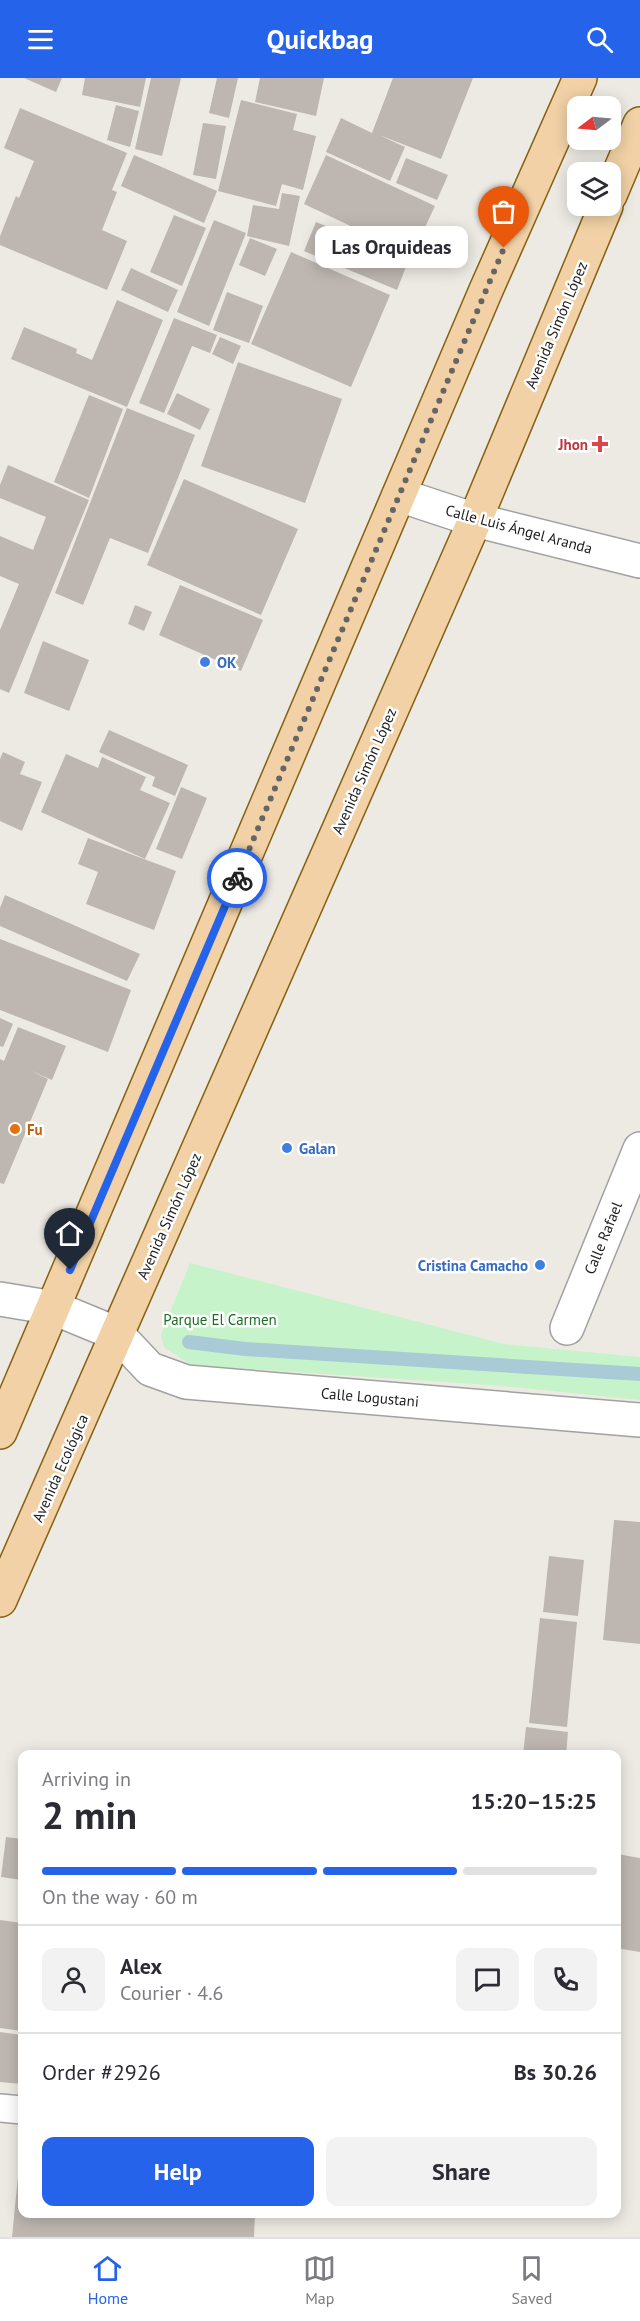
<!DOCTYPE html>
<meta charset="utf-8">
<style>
:root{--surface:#fff;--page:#f2f2f3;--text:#2b2b33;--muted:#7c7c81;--line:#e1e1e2;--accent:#2563eb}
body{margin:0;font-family:"PT Sans",sans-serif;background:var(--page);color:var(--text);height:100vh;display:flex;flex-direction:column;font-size:22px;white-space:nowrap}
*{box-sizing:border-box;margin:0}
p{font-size:20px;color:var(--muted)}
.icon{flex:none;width:33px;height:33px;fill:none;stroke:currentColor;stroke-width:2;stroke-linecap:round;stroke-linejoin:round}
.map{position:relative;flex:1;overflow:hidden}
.sheet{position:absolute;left:18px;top:1672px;width:603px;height:468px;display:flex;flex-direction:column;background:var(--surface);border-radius:12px;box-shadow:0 3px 15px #0003}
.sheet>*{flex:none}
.needle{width:39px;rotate:254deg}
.tools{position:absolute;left:567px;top:18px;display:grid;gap:12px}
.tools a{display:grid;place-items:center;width:54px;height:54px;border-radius:12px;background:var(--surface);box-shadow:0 3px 15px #0003;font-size:30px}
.pin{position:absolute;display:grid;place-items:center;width:51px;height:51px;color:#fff;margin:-62px -26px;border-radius:50% 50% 50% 0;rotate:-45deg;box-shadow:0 0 6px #0007}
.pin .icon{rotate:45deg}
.courier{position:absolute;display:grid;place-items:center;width:60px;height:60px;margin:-30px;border:4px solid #2563eb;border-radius:50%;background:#fff;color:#222;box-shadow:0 2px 8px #0007}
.bubble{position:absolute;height:42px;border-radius:12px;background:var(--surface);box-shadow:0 3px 15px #0003;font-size:20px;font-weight:700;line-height:42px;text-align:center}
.head em{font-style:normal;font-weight:700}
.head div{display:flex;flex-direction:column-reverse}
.head{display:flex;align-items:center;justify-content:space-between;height:102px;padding:0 24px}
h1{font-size:39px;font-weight:700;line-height:45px}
.bar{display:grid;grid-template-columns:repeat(4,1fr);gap:9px 6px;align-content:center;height:72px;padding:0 24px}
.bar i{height:8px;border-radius:4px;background:var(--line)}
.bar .active{background:var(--accent)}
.bar p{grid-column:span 4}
.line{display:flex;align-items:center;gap:15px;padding:0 24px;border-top:2px solid var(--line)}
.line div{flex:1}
.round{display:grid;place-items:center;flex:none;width:63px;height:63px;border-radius:12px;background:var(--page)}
.action{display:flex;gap:12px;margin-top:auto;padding:12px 24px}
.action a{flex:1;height:69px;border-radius:12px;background:var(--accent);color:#fff;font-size:24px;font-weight:700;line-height:69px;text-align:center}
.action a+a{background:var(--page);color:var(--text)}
header{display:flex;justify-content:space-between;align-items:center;height:78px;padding:0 24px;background:var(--accent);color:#fff;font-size:27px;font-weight:700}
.menu{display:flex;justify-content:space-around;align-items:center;height:84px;border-top:2px solid var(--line);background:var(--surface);font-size:16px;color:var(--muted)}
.menu a{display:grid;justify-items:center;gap:3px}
.menu .active{color:var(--accent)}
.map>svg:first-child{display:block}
</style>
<header><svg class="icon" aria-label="menu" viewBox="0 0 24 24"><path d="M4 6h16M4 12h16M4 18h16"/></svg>Quickbag<svg class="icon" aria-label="search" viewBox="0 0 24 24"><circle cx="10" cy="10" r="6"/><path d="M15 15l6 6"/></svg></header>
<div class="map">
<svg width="640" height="2159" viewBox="0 0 640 2159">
<rect width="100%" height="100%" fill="#edeae4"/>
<polygon fill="#c6f3ca" points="190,1185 504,1266 640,1279 640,1322 504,1308 191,1287 164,1269 161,1257"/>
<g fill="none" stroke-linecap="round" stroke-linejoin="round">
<polyline stroke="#a9cbd6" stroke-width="14" points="189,1264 245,1271 640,1296"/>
</g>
<g fill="#bdb6b1">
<polygon points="24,0 62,0 56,14"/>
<polygon points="85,0 146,0 140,29 82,17"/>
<polygon points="151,0 181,0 162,78 135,71"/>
<polygon points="217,0 238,0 229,40 209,35"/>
<polygon points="260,0 324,0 316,38 255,24"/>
<polygon points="393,0 473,0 441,81 379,57 405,69 390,103 326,74 341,40 372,55"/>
<polygon points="241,22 297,36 293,52 316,58 303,112 282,106 276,128 218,113"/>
<polygon points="116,27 139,33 130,69 107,62"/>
<polygon points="20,30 127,75 112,112 117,114 102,152 127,163 107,212 0,167 0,158 16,118 19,120 34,83 4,70"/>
<polygon points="203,45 226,48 216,101 193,97"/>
<polygon points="134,77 217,113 204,145 121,108"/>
<polygon points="326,77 435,128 412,177 304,126"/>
<polygon points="406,80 448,97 437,122 396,105"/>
<polygon points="282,115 300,118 289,168 247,158 253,127 279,131"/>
<polygon points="174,137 206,150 182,208 150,194"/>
<polygon points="214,142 246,155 209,248 177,234"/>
<polygon points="316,144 409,181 397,212 304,173"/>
<polygon points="250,160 277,171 265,198 239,187"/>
<polygon points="291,174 390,217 351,309 251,266"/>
<polygon points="131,190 178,212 168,234 121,212"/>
<polygon points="227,214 263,228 249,265 213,252"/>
<polygon points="117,222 163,242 127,329 11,281 24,249 77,271 76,275 92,282"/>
<polygon points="174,240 217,257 210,275 192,268 164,335 139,325"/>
<polygon points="220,259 241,268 233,286 212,276"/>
<polygon points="238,284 342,321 305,425 201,388"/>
<polygon points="177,315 210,331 200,352 167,336"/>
<polygon points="89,317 123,331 89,420 54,404"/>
<polygon points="127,330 195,357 148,475 110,460 83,527 55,515"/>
<polygon points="8,387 89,422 9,615 0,611 0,552 19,506 0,498 0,458 33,472 46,439 0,420 0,407"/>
<polygon points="184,401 298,451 261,537 147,487"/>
<polygon points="180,507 263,542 241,593 159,557"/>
<polygon points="135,527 152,534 144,553 128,546"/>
<polygon points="43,563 89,582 69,633 24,615"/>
<polygon points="109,652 188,687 175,718 152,708 155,699 99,674"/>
<polygon points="3,674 25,684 20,696 42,704 22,753 0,743 0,681"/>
<polygon points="66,676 98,690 102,679 146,699 140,712 170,725 145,781 41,734"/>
<polygon points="181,709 207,720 182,781 156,771"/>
<polygon points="88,760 176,793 154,852 86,826 98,794 78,786"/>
<polygon points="5,817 140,876 127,903 0,848 0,830"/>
<polygon points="0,861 131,912 108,974 0,932"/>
<polygon points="0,940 13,946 3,969 0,968"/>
<polygon points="18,949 66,968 52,1002 29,992 48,1001 4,1106 0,1105 0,981 4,983"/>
<polygon points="614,1442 640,1444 640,1566 603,1562"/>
<polygon points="549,1478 584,1482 578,1538 543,1534"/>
<polygon points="540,1540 577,1544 567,1649 529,1645"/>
<polygon points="526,1649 568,1654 566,1677 523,1677"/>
<polygon points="6,1759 22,1761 22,1802 1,1799"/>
<polygon points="617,1776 640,1780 640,1874 616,1870"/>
<polygon points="0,1842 22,1845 22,1953 0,1950"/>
<polygon points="0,1954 22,1957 21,2006 0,2004"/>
<polygon points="21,2068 22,2136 255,2136 254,2159 12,2159"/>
</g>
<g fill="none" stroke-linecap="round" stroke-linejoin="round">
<g stroke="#a1a1a1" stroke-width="30">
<polyline id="lane" points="0,2030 22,2032"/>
</g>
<g stroke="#a1a1a1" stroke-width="36">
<g id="street">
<polyline points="399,417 475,442 640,483"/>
<polyline points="0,1221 54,1230 117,1256 150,1291 186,1304 640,1342"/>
<polyline points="567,1250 640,1071"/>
</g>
</g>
<g stroke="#856011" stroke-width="36">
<g id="primary">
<polyline points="610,117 640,46"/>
<polyline points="0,1354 486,212 580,0"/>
<polyline points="0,1522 475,442 606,128"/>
</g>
</g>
<use href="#lane" stroke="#fff" stroke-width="27"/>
<use href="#street" stroke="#fff" stroke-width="33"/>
<use href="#primary" stroke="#f1d1a5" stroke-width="33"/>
</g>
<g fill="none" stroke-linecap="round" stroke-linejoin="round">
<polyline stroke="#666563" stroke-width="6" stroke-dasharray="0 10.8" points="237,800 504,170"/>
<polyline stroke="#2563eb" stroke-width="8" points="70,1192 237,800"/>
</g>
<path fill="#e0444e" stroke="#fff" stroke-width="2" d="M597 357h6v6h6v6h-6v6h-6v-6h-6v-6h6z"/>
<g fill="#3f7fe0" stroke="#fff" stroke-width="2">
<circle cx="205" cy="584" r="6"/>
<circle cx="287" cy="1070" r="6"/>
<circle cx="540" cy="1187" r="6"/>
</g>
<circle fill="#e8710a" stroke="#fff" stroke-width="2" cx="15" cy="1051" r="6"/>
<g text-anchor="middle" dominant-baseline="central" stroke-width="5" stroke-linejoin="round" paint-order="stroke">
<g font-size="15" fill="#1d1d1d" stroke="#fff">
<text transform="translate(556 247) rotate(-67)">Avenida Simón López</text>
<text transform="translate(519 451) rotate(15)">Calle Luis Ángel Aranda</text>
<text transform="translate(364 693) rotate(-66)">Avenida Simón López</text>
<text transform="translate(169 1138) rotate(-66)">Avenida Simón López</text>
<text transform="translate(603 1160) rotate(-68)">Calle Rafael</text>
<text transform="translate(370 1319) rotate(5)">Calle Logustani</text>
<text transform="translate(60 1390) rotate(-66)">Avenida Ecológica</text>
</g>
<g font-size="15" font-weight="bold" fill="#be3a42" stroke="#fff" text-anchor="end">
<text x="588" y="366">Jhon</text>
</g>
<g font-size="15" font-weight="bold" fill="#366cbe" stroke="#fff" text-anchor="start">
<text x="217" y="584">OK</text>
<text x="299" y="1070">Galan</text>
<text x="528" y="1187" text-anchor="end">Cristina Camacho</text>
</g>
<g font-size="15" font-weight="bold" fill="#c56008" stroke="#fff" text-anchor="start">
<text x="27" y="1051">Fu</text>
</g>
<g font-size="15" fill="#186f20" stroke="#fff">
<text x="220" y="1241">Parque El Carmen</text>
</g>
</g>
</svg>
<div class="tools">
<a><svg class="needle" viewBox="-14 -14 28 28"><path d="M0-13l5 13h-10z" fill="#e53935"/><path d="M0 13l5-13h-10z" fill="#7c7c81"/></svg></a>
<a><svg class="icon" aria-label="layers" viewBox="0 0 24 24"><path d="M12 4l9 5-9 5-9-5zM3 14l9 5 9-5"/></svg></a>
</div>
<div class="pin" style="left:504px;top:170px;background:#ea580c"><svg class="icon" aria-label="bag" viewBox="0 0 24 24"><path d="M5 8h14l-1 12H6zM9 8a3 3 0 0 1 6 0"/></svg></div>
<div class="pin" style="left:70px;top:1192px;background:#1f2937"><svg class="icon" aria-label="home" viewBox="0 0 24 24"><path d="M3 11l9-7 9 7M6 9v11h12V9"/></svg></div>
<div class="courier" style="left:237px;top:800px"><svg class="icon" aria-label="bike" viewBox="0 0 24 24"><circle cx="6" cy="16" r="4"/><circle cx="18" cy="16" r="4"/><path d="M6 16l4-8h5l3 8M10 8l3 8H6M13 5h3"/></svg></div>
<div class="bubble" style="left:315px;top:148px;width:153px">Las Orquideas</div>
<section class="sheet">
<div class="head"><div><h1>2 min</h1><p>Arriving in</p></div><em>15:20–15:25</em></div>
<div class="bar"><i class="active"></i><i class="active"></i><i class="active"></i><i></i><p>On the way · 60 m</p></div>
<div class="line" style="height:108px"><a class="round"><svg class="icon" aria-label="person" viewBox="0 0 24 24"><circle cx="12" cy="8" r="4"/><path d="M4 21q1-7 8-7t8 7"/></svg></a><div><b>Alex</b><p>Courier · 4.6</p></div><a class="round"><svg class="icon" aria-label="chat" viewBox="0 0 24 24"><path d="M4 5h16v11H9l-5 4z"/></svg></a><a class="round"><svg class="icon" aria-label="phone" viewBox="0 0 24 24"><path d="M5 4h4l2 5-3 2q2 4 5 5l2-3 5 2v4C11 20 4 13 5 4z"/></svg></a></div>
<div class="line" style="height:78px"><div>Order #2926</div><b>Bs 30.26</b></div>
<div class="action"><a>Help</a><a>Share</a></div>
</section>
</div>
<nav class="menu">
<a class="active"><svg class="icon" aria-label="home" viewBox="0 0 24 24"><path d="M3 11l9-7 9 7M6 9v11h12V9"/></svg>Home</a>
<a><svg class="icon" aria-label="map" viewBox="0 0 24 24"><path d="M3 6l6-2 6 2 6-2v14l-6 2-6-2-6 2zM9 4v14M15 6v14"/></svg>Map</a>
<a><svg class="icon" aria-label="saved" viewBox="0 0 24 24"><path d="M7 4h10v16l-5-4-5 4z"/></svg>Saved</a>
</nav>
